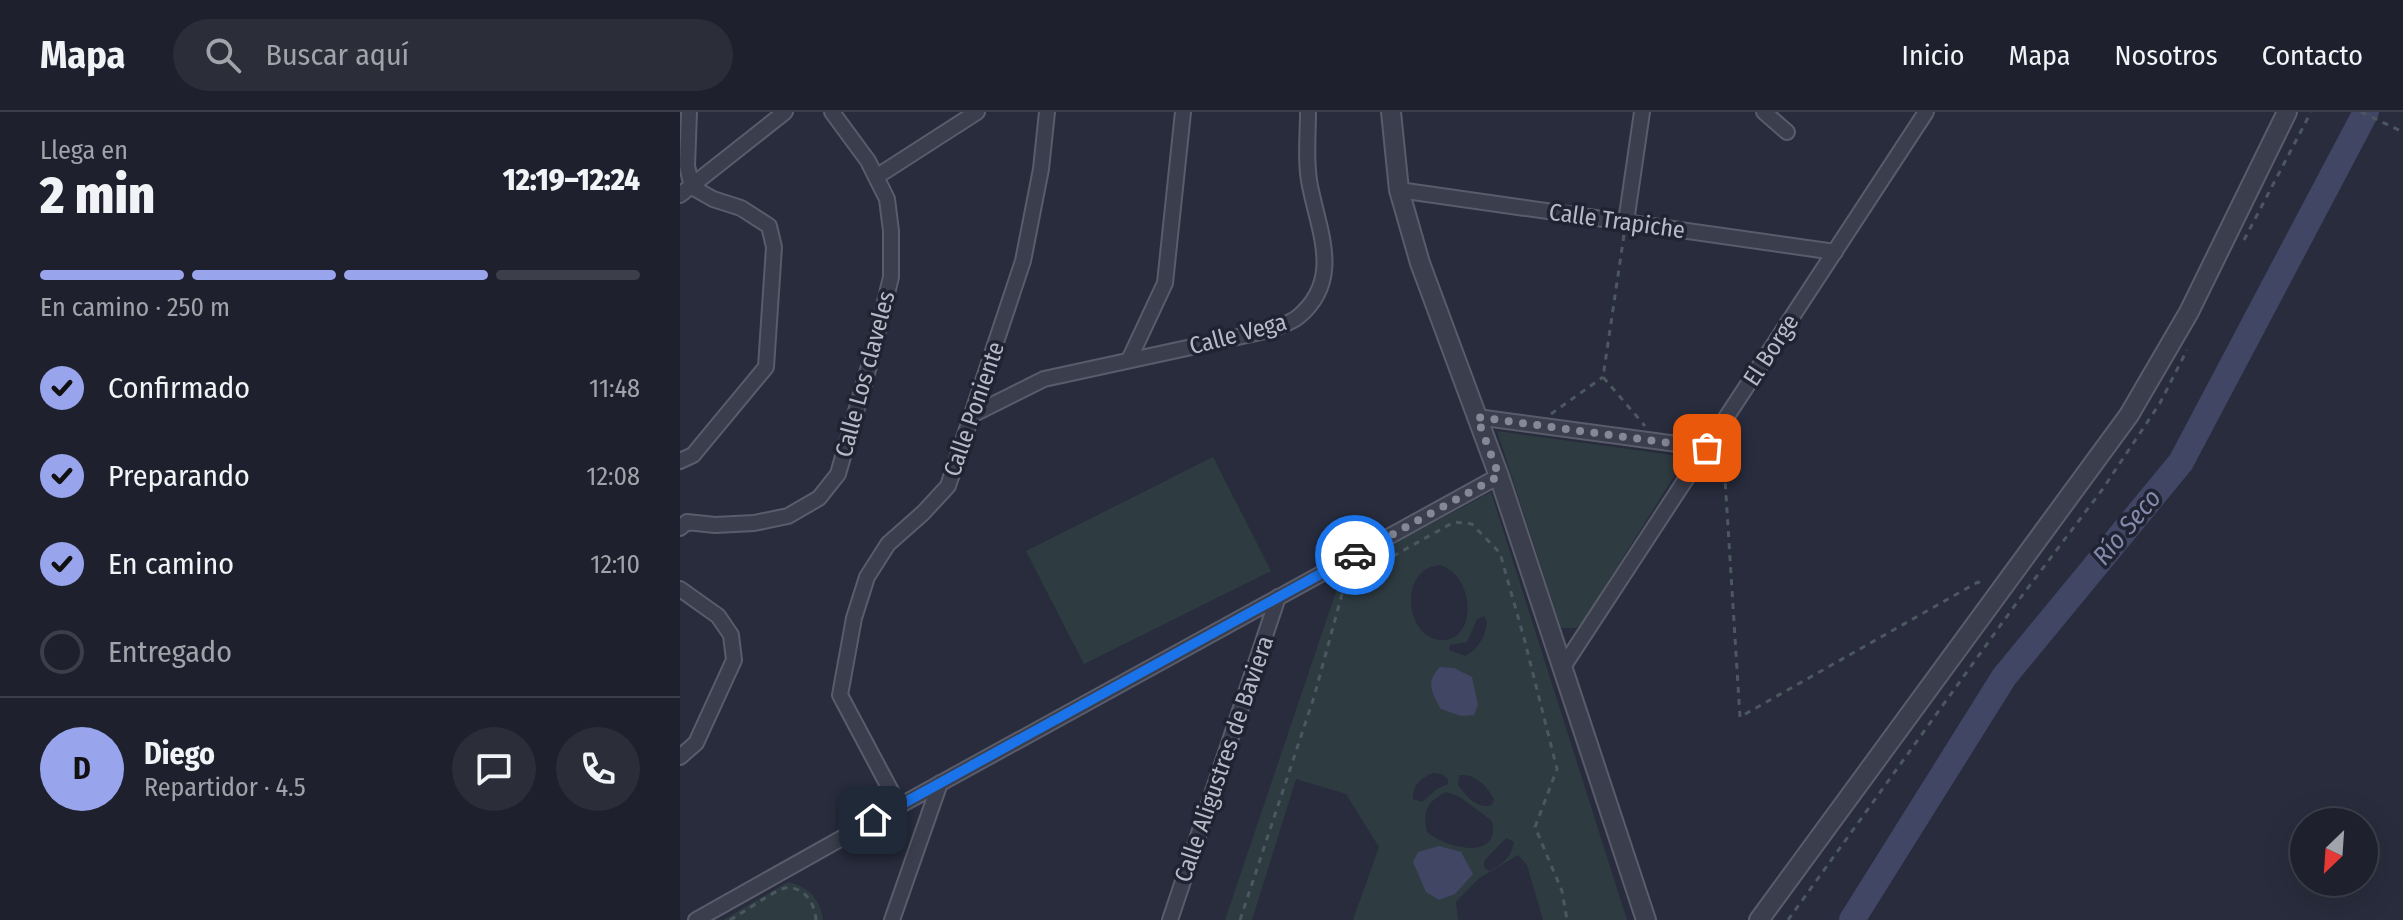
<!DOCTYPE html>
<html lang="es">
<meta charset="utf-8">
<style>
:root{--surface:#1e212d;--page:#2b2e39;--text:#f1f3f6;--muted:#a1a3aa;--line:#3c3e49;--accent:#98a4ec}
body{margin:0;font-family:"Fira Sans Condensed",sans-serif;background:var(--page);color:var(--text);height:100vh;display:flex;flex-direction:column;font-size:30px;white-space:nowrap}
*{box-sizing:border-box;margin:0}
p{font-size:26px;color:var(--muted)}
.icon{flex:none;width:44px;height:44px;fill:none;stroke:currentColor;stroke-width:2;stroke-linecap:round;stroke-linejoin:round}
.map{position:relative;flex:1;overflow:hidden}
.drawer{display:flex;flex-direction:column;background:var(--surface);width:680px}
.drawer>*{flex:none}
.needle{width:52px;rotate:205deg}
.tools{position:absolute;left:1610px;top:696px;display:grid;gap:16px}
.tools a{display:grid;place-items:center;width:88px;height:88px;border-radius:50%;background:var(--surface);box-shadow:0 8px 32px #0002,0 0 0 2px var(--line);font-size:40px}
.pin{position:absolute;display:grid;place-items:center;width:68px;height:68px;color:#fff;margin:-34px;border-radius:16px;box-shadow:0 4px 12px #0006}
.courier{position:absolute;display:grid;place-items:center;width:80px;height:80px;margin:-40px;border:6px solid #1a73e8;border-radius:50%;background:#fff;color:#222;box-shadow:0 2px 10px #0007}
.overview em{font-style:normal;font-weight:800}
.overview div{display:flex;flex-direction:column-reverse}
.overview{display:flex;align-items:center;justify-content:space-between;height:136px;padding:0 40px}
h1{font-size:52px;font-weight:800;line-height:60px}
.bar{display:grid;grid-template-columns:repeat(4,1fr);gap:12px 8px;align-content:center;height:96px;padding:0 40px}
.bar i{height:10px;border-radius:6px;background:var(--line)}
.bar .selected{background:var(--accent)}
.bar p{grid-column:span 4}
.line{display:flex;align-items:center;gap:20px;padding:0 40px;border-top:2px solid var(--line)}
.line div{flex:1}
.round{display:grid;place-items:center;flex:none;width:84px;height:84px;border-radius:42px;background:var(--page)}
ol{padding:0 40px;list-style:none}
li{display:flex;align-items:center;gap:24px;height:88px}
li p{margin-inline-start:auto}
li .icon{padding:8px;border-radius:50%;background:var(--accent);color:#111;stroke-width:4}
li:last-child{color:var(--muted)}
li i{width:44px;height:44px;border:4px solid var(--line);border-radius:50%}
header{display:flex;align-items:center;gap:48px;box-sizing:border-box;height:112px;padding:0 40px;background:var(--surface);border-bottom:2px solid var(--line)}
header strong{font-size:38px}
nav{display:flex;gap:44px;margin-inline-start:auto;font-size:28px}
.search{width:560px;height:72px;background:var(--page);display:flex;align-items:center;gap:20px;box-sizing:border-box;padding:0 28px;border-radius:44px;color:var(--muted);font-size:30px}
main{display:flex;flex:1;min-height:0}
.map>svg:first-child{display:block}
</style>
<header>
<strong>Mapa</strong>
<div class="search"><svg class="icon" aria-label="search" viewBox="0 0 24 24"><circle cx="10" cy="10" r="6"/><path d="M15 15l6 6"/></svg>Buscar aquí</div>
<nav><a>Inicio</a><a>Mapa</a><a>Nosotros</a><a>Contacto</a></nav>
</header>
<main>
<section class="drawer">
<div class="overview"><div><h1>2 min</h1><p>Llega en</p></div><em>12:19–12:24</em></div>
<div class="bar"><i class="selected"></i><i class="selected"></i><i class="selected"></i><i></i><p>En camino · 250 m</p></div>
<ol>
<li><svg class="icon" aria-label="check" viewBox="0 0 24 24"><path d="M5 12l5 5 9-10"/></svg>Confirmado<p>11:48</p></li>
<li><svg class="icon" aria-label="check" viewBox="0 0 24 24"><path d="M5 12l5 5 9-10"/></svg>Preparando<p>12:08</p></li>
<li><svg class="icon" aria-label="check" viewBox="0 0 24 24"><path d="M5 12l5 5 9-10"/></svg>En camino<p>12:10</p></li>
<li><i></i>Entregado</li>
</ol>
<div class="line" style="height:144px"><b class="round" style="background:var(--accent);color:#111">D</b><div><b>Diego</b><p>Repartidor · 4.5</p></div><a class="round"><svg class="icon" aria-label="chat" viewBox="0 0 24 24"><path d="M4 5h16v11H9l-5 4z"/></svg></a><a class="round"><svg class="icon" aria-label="phone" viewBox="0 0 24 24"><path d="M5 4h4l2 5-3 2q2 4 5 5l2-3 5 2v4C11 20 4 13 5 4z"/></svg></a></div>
</section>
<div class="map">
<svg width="1723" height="808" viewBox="0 0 1723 808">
<rect width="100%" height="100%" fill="#282c3c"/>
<g fill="#2e3c42" fill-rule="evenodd">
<polygon points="817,319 1006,345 902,511 896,516 881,516"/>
<polygon points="533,345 591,459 404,552 346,439"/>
<path d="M811,380L947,808H863L847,753L838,743L798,767L776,790L778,808H673L699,735L666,682L616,667L572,808H545L663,459ZM760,453C796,464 797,529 762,528C729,528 719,471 748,456C751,454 756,454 760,453ZM804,504L807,510C805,525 799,537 785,544L769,538L770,533L787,530L797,507ZM753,661L762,662L768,667V672L757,677L742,690L733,687C732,673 741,666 753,661ZM779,663C796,662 806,673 814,687L812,693C797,698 786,684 778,673ZM766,680L780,685L812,709C821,750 765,736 747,720C742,699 747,690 766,680ZM826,726L834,730C832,745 822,753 809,759L804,755V749Z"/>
<path d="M108,770C129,775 140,787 143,808H43Z"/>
</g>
<g fill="#404663">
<path d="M760,555L774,556L792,565L798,593L794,603L781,604L761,597C752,581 745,570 760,555Z"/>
<polygon points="759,734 781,740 793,762 775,782 759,788 746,780 733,750 738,740"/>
</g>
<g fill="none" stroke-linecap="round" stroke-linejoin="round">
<polyline stroke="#404663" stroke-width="26" points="1172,808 1324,565 1501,350 1686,0"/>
<g stroke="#595c6b" stroke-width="18">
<g id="minor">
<polyline points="1084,0 1107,20"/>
<polyline points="196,65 297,0"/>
<polyline points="719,78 1155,140"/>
<polyline points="0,83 105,0"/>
<polyline points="946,110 962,0"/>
<polyline points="449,248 485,171 503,0"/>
<path d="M292,303L364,267L590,218C599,214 611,211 618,205C663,168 639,120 630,74C625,51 628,24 628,0"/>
<polyline points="797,305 1027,336"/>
<polyline points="0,349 13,343 86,255 94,135 89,114 61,96 33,87 12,75 7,54 9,0"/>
<polyline points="0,416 7,410 35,413 74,411 108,404 139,386 158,362 192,244 211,165 211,119 207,87 188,49 152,0"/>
<polyline points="0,477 38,504 51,523 54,548 16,631 0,645"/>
<polyline points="883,555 1246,0"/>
<polyline points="219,694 160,583 174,506 187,465 208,432 243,401 268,374 343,149 361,57 367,0"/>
<polyline points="16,808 219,694 819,364"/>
<polyline points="212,808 260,671"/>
<polyline points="490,808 598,485"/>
</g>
</g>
<g stroke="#595c6b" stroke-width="22">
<g id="tertiary">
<polyline points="711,0 719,78 740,151 819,364 966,808"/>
<polyline points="1079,808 1449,303 1509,200 1607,0"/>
</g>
</g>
<g stroke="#4c585f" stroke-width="3" stroke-dasharray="6 6" stroke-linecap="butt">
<polyline points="1681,0 1723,20"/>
<polyline points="944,123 923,265 965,314"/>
<polyline points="1564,128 1631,0"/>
<polyline points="871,302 923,265"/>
<polyline points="1035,350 1045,367 1060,605 1298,470 1303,473"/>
<path d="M50,808C61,802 95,778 105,776C125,774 135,792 136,808"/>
<polyline points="560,808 634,585 665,471 774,410 792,412 820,441 844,526 877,657 855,715 882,779 887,808"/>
<polyline points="1108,808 1338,489 1422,378 1480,291 1507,238"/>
</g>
<use href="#minor" stroke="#3b3e4d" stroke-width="14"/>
<use href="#tertiary" stroke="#3b3e4d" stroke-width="18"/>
</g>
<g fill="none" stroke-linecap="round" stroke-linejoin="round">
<polyline stroke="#868897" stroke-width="8" stroke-dasharray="0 14.4" points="675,443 819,364 797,305 1027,336"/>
<polyline stroke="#1a73e8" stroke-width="10" points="193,708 675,443"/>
</g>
<g text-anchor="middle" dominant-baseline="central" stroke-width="7" stroke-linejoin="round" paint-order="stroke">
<g font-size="24" fill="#b8bac8" stroke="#202332">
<text transform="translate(937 109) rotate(8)">Calle Trapiche</text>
<text transform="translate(558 222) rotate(-15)">Calle Vega</text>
<text transform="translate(1091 238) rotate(-57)">El Borge</text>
<text transform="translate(185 262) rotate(-75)">Calle Los claveles</text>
<text transform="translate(294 297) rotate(-71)">Calle Poniente</text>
<text transform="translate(544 647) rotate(-71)">Calle Aligustres de Baviera</text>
</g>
<g font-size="26" font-style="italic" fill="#838aab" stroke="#202332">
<text transform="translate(1447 415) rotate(-50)">Río Seco</text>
</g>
</g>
</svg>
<div class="tools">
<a><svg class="needle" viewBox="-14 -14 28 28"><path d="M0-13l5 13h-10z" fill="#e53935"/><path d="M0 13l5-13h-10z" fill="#a1a3aa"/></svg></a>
</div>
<div class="pin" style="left:1027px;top:336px;background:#ea580c"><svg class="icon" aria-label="bag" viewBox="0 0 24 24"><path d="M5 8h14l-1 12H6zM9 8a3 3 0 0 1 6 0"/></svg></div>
<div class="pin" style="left:193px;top:708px;background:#1f2937"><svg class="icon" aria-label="home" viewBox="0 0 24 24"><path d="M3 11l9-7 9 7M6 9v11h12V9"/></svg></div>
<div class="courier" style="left:675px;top:443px"><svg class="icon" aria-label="car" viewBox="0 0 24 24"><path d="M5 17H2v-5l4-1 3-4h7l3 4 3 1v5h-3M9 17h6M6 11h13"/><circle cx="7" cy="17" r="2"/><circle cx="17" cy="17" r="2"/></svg></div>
</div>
</main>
